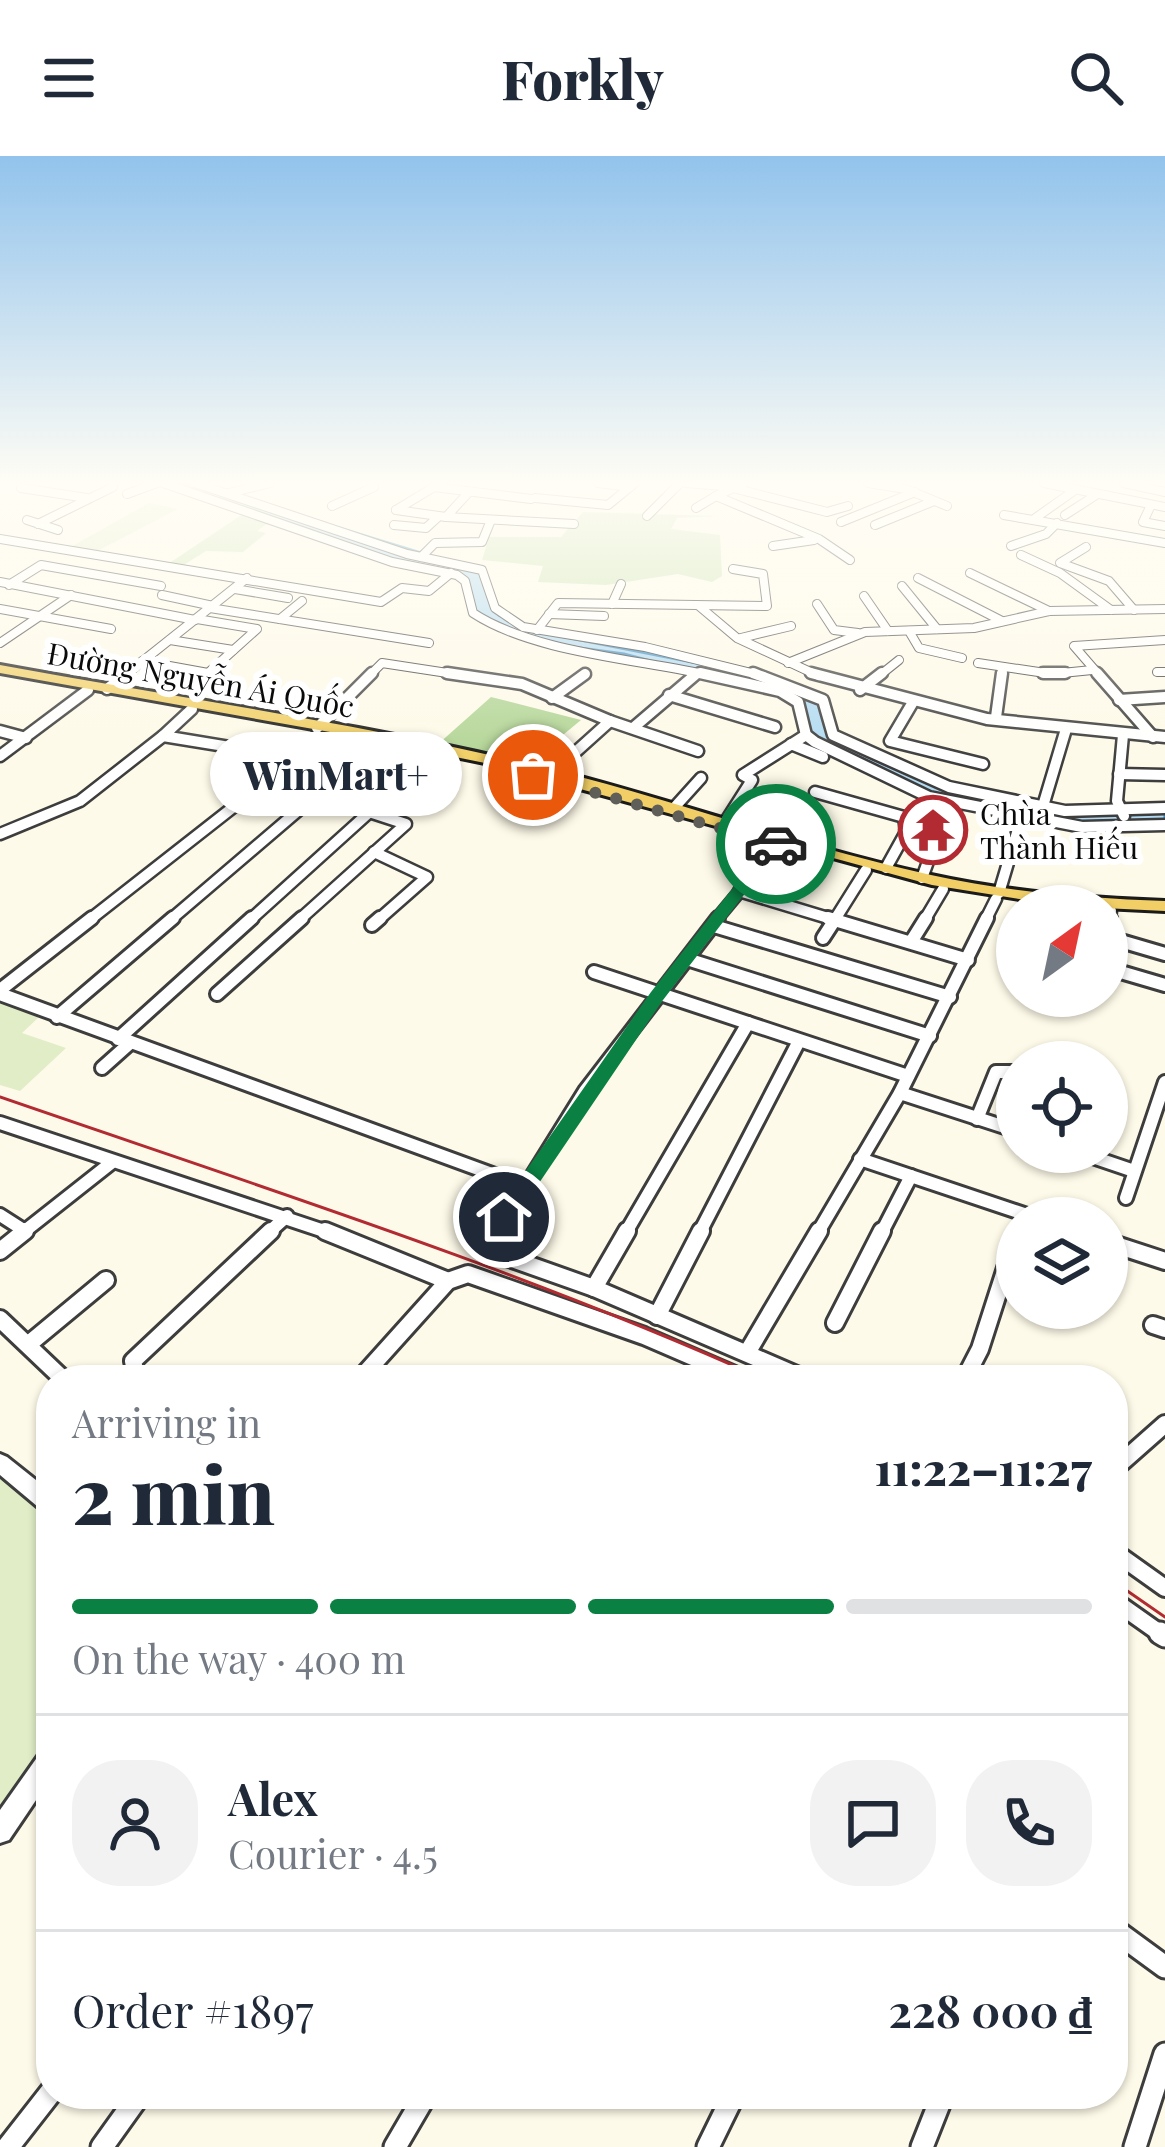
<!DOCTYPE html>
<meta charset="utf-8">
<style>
:root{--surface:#fff;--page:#f2f2f3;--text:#1f2937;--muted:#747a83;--line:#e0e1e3;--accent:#0b8043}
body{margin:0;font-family:"Playfair Display",serif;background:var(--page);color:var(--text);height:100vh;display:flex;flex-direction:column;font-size:45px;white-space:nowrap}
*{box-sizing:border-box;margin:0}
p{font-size:39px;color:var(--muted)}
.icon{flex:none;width:66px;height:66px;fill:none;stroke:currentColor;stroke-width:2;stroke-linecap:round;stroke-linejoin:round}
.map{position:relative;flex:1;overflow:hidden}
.panel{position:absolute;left:36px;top:1209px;width:1092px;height:744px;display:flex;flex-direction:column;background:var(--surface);border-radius:48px;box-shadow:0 3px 9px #0004}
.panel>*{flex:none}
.needle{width:78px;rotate:33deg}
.fabs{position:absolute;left:996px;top:729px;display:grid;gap:24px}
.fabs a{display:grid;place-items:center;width:132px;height:132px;border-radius:50%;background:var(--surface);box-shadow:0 3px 9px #0004;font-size:60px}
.pin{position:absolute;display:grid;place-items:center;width:102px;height:102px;color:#fff;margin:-51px;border:6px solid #fff;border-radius:50%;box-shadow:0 3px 12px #0007}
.courier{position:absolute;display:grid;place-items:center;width:120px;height:120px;margin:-60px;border:9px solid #0b8043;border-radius:50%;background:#fff;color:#222;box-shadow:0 3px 15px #0007}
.bubble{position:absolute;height:84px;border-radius:42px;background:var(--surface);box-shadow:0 3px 9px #0004;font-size:39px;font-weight:800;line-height:84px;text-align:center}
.headline em{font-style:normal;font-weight:800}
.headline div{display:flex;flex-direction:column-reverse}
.headline{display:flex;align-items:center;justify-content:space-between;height:204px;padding:0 36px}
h1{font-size:78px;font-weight:800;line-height:90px}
.bar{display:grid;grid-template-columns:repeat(4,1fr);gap:18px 12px;align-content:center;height:144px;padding:0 36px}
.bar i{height:15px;border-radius:9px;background:var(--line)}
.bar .on{background:var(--accent)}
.bar p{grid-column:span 4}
.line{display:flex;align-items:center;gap:30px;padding:0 36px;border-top:3px solid var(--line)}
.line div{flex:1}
.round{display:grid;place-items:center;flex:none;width:126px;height:126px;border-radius:48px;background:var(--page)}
header{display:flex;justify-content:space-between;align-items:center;height:156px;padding:0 36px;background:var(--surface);font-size:54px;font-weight:800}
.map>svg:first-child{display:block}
</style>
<header><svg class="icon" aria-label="menu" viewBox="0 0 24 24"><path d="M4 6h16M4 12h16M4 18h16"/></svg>Forkly<svg class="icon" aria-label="search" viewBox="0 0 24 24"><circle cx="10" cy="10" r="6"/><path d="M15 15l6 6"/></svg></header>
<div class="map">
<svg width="1165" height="1991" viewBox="0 0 1165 1991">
<rect width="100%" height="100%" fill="#fefae9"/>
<g fill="#cfe5b6">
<polygon points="246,356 271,365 257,375 266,377 243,396 206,395 182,410 168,408"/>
<polygon points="583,356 717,360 677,362 671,373 720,379 722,420 712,426 678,418 606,429 538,426 543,410 482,404 489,381 561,381"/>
</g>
<polygon fill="#b3d596" points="491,541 581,564 528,608 437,589"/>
<g fill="#e0edc7">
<polygon points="149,347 178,353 95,396 69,392"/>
<polygon points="0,845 40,860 22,877 66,892 20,935 0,929"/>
<polygon points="0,1319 51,1366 51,1582 28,1625 0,1660"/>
</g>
<polygon fill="#b1daf2" stroke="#3c8fc5" stroke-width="3" points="166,327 192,327 480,415 499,459 535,475 773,522 823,549 830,580 931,628 1043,652 1165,654 1165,667 1081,669 930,639 809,578 801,545 624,498 543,487 476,457 467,425 393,405"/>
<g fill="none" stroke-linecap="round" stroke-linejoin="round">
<g stroke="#3d3d3d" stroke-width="10">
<g id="minor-far4">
<path d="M163,327L392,406L457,419L465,425L473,457C534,497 639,503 713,520"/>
<polyline points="195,327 407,398 482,414 495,452 523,471 645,491 763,520"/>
<polyline points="443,327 434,331 531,343"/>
<polyline points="598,327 630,331"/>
<polyline points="686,327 735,331"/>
<polyline points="744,327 716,340 819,383 850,404"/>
<polyline points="868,327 906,333 947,350"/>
<polyline points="1044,327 1165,351"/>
<polyline points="1124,327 1165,336"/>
<polyline points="21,332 87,342"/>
<polyline points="733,332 827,356 848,350"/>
<polyline points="469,336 446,361 574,368"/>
<polyline points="229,337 270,327"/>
<polyline points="127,338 157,327"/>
<polyline points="535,342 608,349 635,327"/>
<polyline points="1151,349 1143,366 1165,370"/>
<polyline points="332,350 374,331"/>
<polyline points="696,352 716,340"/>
<polyline points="396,354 446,361"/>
<polyline points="396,354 434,331"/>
<polyline points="1004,359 1165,387"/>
<polyline points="1065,359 1096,339"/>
<polyline points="647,360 680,327"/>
<polyline points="1034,363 1075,334"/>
<polyline points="27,364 58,374"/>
<polyline points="841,366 915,336"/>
<polyline points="38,368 113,331"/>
<polyline points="394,369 426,372 438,361"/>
<polyline points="875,369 934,345"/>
<polyline points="0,383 381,446 402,432 429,435 451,417"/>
<polyline points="773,390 814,384"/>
<polyline points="1011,390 1046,378 1057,367"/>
<polyline points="1086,391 1060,407 1109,425 1134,454"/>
<polyline points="1021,399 1060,417 1111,454"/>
<polyline points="421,401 435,387 482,386 491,364"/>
<polyline points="970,417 1049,455"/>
<polyline points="918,422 1002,465"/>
<polyline points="0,426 195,464"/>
<polyline points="9,429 41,409 161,430"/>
<polyline points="902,430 937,473"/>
<polyline points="235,433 288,442"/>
<polyline points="162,439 213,450"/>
<polyline points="864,440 888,475"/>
<polyline points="612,448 621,428"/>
<polyline points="817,448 834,474 858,477"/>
<polyline points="699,450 737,482 819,520"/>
<polyline points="210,452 429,487"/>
<polyline points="0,453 111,473"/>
<polyline points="549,458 604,460"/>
<polyline points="280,463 302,445"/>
<polyline points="537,474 558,447 767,450 763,418 733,413"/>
<polyline points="909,475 919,492 962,502"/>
<polyline points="741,482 791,470"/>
<polyline points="170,484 233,494"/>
<polyline points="0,487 71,439"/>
<polyline points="142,505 208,517 257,473 197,463"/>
<polyline points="788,507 865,476 974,472 1049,455 1165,453"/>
<polyline points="978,507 1052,518 1092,514"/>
<polyline points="1157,516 1165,516"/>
<polyline points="124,520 247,422"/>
<polyline points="369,520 382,507 467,520"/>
<polyline points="879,520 899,504"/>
<polyline points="1002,520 1003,511"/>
<polyline points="1100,520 1074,490 1165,484"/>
</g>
</g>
<g stroke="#3d3d3d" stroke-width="15">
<g id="minor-far3">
<polyline points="447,517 522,528 610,565 550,619"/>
<polyline points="700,517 780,535 798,546 806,579 815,586 929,641 1082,671 1165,669"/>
<polyline points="753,517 823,544 833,579 949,631 1065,655 1165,652"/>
<polyline points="811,517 987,563 1165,581"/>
<polyline points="1043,517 1065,517"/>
<polyline points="1097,517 1153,581"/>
<polyline points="107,533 128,517"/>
<polyline points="860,534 882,517"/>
<polyline points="669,539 775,571"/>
<polyline points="552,542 585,518"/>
<polyline points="1119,544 1165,541"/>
<polyline points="913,546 890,585 983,608"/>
<polyline points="996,561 1002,517"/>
<polyline points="610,565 698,595"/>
<polyline points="317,572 372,517"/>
<polyline points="633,572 695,519"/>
<polyline points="0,575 26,582"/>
<polyline points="1123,579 1117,645 1124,660"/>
<polyline points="791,588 823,601"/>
<polyline points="0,600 88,534"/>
<polyline points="1119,618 1165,619"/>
<polyline points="271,624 406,668 298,765"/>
<polyline points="815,636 904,661 906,676 886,712"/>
<polyline points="526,650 553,624"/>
<polyline points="1043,650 1066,573"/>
<polyline points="673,653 701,622"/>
<polyline points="724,668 752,624 743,619 806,579"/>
<polyline points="0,678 80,645 163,580"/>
<polyline points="374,696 427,721 377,765"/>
<polyline points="922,722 933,692"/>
<polyline points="739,735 838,765"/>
<polyline points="999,737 1022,660"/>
<polyline points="88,765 287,609 279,599 163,580 192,553"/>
<polyline points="169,765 348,612"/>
<polyline points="249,765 405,624"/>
<polyline points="715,765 778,689"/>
<polyline points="834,765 866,714"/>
<polyline points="924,765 943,733"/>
<polyline points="985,765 996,743"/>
<polyline points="1109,765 1111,755"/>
</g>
</g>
<g stroke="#3d3d3d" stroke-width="18">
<g id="minor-far2">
<polyline points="828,762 968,804"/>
<polyline points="372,769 380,762"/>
<polyline points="714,770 950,841"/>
<polyline points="1107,775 1110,762"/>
<polyline points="1107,781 1165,798"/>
<polyline points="823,782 836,762"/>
<polyline points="911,786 926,762"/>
<polyline points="687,803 930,880"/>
<polyline points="1107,812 1165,829"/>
<polyline points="594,816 908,920"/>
<polyline points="0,834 92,762"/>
<polyline points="0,838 522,1029"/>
<polyline points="217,838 302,762"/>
<polyline points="57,861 173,762"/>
<polyline points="118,883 252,762"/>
<polyline points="102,912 130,887"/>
<polyline points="900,937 1017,975"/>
<polyline points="977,963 996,916 1017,916"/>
<polyline points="0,967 333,1078"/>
<polyline points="1078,996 1134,1015"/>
<polyline points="860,1003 1036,1062"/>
<polyline points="1126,1042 1165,926"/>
<polyline points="0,1059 25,1075"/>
<polyline points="21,1078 111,1007"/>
<polyline points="267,1078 287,1060"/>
<polyline points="496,1078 585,935 718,762"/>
<polyline points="625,1078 748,867"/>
<polyline points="699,1078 799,885"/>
<polyline points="817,1078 900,937 987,762"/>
<polyline points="881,1078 911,1020"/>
</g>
</g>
<g stroke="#3d3d3d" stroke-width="22">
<g id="minor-far1">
<polyline points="325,1075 448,1125"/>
<polyline points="498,1075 487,1094 594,1132 808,1224"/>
<polyline points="1107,1086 1165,1105"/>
<polyline points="0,1095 25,1075"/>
<polyline points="594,1132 627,1075"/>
<polyline points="657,1160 701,1075"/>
<polyline points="0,1163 62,1222"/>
<polyline points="835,1167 882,1075"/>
<polyline points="1153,1169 1165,1173"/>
<polyline points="30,1187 106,1124"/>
<polyline points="747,1197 819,1075"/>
<polyline points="137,1224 133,1205 271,1075"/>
<polyline points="359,1224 448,1125 468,1118 644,1180 746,1224"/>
<polyline points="964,1224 980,1193 1017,1078"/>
<polyline points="1113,1314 1165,1268"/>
<polyline points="1113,1395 1165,1432"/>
<polyline points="1113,1444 1164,1480"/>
</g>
</g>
<g stroke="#3d3d3d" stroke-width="27">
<g id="minor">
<polyline points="1160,1477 1165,1480"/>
<polyline points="1113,1773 1165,1811"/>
<polyline points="8,1991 51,1936"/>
<polyline points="102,1991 140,1938"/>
<polyline points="395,1991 426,1938"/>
<polyline points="708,1991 734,1938"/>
<polyline points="922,1991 943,1938"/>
<polyline points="1135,1991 1165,1898"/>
</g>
</g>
<g stroke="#3d3d3d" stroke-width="6">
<g id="tertiary">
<polygon points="0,1298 7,1301 51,1336 51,1359 44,1356 0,1319"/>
<polygon points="51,1589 51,1622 9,1684 0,1687 0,1654 43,1593"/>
</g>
</g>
<g stroke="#1b1b1b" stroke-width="6">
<path id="primary" d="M0,509C185,543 371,569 554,614C680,646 803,691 931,719C1008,736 1086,742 1165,745V755L1063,750L932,729L485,607L347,579L0,517Z"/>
</g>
<use href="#minor-far4" stroke="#fff" stroke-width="8"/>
<use href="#minor-far3" stroke="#fff" stroke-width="10"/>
<use href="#minor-far2" stroke="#fff" stroke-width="12"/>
<use href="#minor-far1" stroke="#fff" stroke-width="16"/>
<use href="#minor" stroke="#fff" stroke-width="21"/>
<use href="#tertiary" fill="#fff" fill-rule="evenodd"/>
<use href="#primary" fill="#f1cf66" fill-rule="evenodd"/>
<g stroke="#b22b32" stroke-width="3">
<path d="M0,941C258,1030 517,1112 766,1224"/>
<polyline points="1113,1425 1165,1461"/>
</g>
</g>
<linearGradient id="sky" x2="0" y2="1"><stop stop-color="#92c3ec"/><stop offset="0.54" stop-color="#fffdf5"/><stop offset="1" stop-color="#fffdf5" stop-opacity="0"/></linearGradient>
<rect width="1165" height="605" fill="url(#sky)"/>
<polygon fill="#0b8043" points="770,685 783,688 663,844 512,1067 497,1067 497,1056 651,836"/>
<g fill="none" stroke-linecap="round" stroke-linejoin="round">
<polyline stroke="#5f5e58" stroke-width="12" stroke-dasharray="0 21.6" points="533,619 776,688"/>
</g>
<defs>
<g id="temple-ring" transform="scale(3.45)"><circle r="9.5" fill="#fff" stroke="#b22b32" stroke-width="1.5"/><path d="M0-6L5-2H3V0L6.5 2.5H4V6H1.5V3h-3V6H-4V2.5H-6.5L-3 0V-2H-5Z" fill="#b22b32"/></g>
</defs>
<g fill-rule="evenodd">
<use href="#temple-ring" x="933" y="674"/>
</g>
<g text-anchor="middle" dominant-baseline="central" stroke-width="12" stroke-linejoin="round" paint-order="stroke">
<g font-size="30" fill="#0a0a0a" stroke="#fff">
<text transform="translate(201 523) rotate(10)">Đường Nguyễn Ái Quốc</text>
</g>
<g font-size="30" fill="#0a0a0a" stroke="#fff" text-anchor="start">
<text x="980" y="657">Chùa<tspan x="980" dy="34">Thành Hiếu</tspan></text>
</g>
</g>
</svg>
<div class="fabs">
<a><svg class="needle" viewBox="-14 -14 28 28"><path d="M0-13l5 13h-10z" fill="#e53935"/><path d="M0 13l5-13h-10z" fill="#747a83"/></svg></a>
<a><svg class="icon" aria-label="locate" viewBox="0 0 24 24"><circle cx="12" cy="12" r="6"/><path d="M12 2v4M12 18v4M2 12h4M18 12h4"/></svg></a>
<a><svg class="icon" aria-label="layers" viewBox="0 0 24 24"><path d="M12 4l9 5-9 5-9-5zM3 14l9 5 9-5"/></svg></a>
</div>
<div class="pin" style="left:533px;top:619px;background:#ea580c"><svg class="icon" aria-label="bag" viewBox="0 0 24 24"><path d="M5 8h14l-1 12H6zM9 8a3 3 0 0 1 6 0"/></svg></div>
<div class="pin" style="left:504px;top:1061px;background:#1f2937"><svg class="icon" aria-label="home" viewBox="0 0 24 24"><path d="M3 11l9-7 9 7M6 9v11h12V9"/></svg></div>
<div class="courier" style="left:776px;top:688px"><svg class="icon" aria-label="car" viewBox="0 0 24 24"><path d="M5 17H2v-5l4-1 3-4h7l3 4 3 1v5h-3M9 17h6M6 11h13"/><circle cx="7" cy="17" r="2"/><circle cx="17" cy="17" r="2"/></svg></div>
<div class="bubble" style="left:210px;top:576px;width:252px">WinMart+</div>
<section class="panel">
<div class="headline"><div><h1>2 min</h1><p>Arriving in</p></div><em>11:22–11:27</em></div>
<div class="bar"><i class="on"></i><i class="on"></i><i class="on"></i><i></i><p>On the way · 400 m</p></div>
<div class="line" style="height:216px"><a class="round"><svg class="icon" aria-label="person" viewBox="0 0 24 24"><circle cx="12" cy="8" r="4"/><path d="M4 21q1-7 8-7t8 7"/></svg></a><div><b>Alex</b><p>Courier · 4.5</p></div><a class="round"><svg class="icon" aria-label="chat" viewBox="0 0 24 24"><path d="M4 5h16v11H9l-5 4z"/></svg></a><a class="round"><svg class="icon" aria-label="phone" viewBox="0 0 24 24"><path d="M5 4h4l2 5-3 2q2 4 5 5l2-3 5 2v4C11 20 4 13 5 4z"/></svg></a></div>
<div class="line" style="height:156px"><div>Order #1897</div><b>228 000 ₫</b></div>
</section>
</div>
